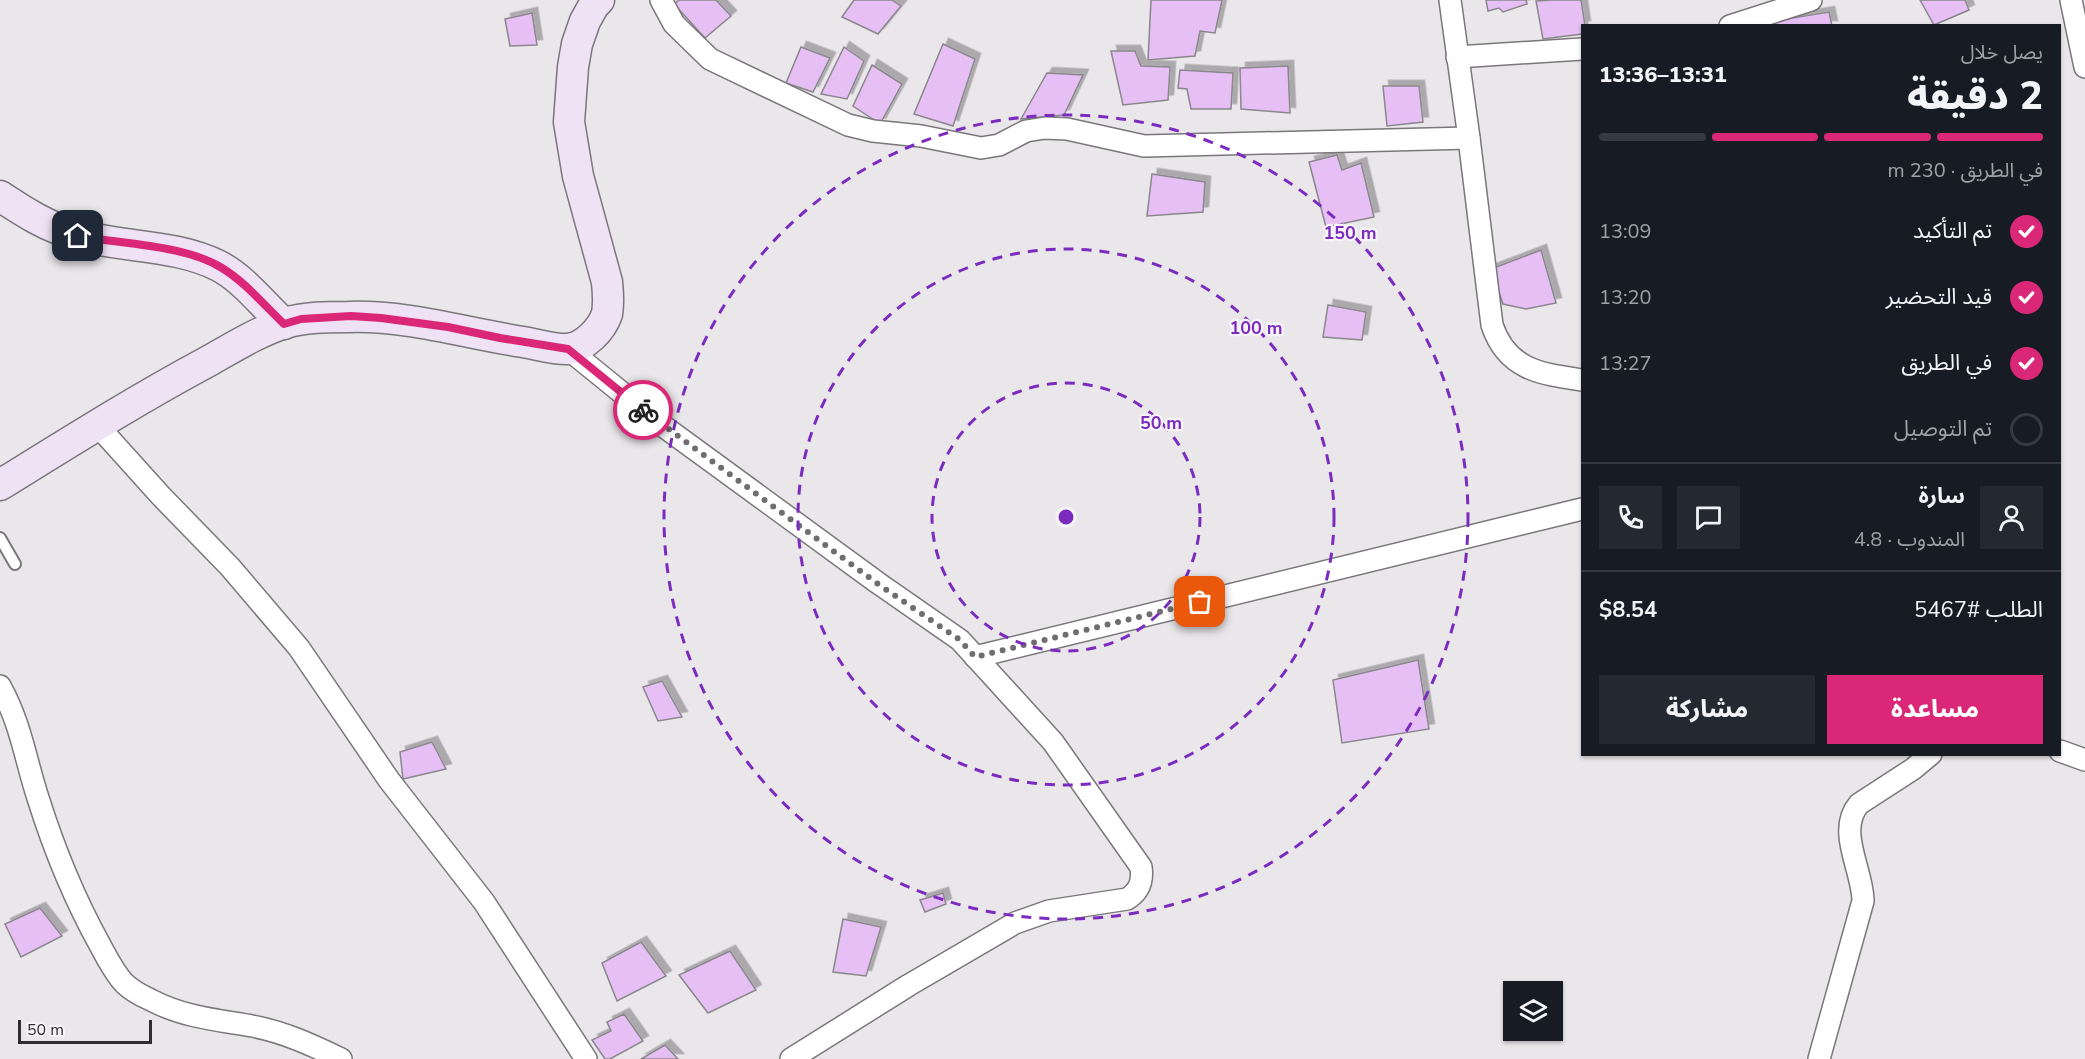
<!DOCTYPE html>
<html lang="ar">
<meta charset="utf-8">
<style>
:root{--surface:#171b24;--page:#242831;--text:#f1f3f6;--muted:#9ea1a6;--line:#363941;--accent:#db2777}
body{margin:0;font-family:"Nunito Sans","Noto Sans Arabic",sans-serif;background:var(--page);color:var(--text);direction:rtl;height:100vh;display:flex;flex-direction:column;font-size:22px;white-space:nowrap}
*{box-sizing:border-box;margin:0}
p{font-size:20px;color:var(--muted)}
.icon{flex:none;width:33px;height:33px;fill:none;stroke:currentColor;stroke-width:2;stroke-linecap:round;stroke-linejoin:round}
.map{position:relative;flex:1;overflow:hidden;direction:ltr}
.side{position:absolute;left:1581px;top:24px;width:480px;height:732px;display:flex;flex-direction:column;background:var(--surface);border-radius:0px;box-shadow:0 2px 4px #0004;direction:rtl}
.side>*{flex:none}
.tools{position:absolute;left:1503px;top:981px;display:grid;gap:12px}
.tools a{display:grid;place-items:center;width:60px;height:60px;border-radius:0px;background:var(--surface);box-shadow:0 2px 4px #0004;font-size:30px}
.scale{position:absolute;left:18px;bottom:15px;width:134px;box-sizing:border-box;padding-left:6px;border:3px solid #2d2c2e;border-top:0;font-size:16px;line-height:21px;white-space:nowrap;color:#2d2c2e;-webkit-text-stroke:4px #f7f4f9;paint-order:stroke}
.pin{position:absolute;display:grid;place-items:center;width:51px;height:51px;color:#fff;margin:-26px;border-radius:12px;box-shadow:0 3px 9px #0006}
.courier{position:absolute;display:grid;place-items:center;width:60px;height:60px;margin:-30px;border:4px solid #db2777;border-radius:50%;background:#fff;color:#222;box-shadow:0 2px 8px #0007}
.summary em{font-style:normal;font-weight:800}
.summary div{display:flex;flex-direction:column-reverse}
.summary{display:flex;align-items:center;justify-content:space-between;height:102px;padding:0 18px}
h1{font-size:39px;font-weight:800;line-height:45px}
.bar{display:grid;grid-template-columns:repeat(4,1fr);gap:9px 6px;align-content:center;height:72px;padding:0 18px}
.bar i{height:8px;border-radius:4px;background:var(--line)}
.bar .selected{background:var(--accent)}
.bar p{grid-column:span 4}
.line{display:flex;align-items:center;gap:15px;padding:0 18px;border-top:2px solid var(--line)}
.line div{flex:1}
.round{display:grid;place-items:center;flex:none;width:63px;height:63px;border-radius:0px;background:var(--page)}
ol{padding:0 18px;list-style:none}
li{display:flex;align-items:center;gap:18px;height:66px}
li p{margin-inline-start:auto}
li .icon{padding:6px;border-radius:50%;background:var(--accent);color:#fff;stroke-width:4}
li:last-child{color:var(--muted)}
li i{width:33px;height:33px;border:3px solid var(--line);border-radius:50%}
.cta{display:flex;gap:12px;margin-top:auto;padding:12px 18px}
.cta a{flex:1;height:69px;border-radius:0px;background:var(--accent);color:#fff;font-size:24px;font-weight:800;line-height:69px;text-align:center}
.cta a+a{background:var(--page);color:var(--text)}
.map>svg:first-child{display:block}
</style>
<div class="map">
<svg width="2085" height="1059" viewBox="0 0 2085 1059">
<defs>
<filter id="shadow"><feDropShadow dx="5.5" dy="-5.5" stdDeviation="0" flood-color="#0004"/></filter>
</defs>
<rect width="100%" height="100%" fill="#eae7eb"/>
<g fill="#e6c0f5" stroke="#89878b" stroke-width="1.5" filter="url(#shadow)">
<polygon points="679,0 716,0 731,16 705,38 674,4"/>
<polygon points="854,0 892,0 901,6 878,34 842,17"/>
<polygon points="1151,0 1222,0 1215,33 1200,31 1195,56 1148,60"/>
<polygon points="1486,0 1526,0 1527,4 1503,12 1499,8 1488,11"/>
<polygon points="1551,0 1581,0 1585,26 1582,26 1582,34 1543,39 1536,1"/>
<polygon points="1920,0 1965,0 1969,10 1934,25"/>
<polygon points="1829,12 1832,26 1775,26 1774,21"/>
<polygon points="532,13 537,45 510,46 505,19"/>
<polygon points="943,44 975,59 953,126 914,114"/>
<polygon points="801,47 830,58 813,92 786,83"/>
<polygon points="844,47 864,61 847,99 821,94"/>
<polygon points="1111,51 1135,51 1141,66 1170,67 1168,100 1123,105"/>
<polygon points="872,65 902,84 880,124 853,106"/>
<polygon points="1288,66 1290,113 1241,109 1240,68"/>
<polygon points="1180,70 1233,73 1231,109 1191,109 1187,89 1178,88"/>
<polygon points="1047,73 1083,75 1064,115 1021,119"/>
<polygon points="1383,86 1419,86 1423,122 1387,126"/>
<polygon points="1337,155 1342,170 1361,163 1374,217 1326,227 1309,162"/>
<polygon points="1152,174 1205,182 1203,212 1147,216"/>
<polygon points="1541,250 1556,303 1526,309 1503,304 1491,269"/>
<polygon points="1328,305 1366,312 1362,340 1323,337"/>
<polygon points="1418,660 1429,729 1342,743 1333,680"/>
<polygon points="662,681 682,717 658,721 643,687"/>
<polygon points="432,742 446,769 403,779 400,752"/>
<polygon points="943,893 946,904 925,912 920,900"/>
<polygon points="40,908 62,936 21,957 5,924"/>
<polygon points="843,919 881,927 866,976 833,972"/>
<polygon points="641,942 666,976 617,1001 602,963"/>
<polygon points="730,951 756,990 708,1013 679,975"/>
<polygon points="624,1014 643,1041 610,1059 605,1059 592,1040 611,1031 607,1022"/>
<polygon points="665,1045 678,1059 641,1059"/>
</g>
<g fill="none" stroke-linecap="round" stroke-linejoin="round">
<g stroke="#7a777b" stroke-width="14">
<polyline id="lane" points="0,538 15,564"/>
</g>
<g stroke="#7a777b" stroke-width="24">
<g id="street">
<polyline points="661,0 674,24 710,59 848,125 873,131 921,136 981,148 999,145 1026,131 1045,128 1067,129 1144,146 1469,138"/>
<path d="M1450,0L1469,138L1492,325C1507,370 1541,374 1582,380"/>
<polyline points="2071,0 2085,67"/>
<polyline points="1730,26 1811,0"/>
<polyline points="1457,57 1582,49"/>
<path d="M568,349L659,423L878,583L960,640L1053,742L1141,867C1143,881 1140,891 1127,899L1049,911L1015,923L909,985L791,1059"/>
<polyline points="97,425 161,496 230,567 299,648 389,780 484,902 586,1059"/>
<polyline points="975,657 1582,509"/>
<path d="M0,686C21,724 25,758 38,798C54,849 74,898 100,945C107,958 114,972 124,983C131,990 142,996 151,1000C183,1017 217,1020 252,1026C284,1032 312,1045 341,1059"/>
<polyline points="2060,751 2085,760"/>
<path d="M1819,1059L1863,901C1863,870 1836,831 1859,804L1913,769L1931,754"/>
</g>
</g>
<g stroke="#7a777b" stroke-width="33">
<g id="secondary">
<path d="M0,196C24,212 49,228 77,235C124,248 175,244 219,266C244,279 263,305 284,324"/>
<path d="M0,485C68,443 136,400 207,362C232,348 257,332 285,323C305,317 327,317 348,317C407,315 465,333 523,342C536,344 556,350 568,349C585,347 602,329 607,314C609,303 608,292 607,282L578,176L569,122L573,67L577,44L585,21L594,5L599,0"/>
</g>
</g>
<use href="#lane" stroke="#fff" stroke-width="10"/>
<use href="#street" stroke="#fff" stroke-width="21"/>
<use href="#secondary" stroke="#efe2f5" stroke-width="30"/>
</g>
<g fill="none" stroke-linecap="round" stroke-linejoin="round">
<polyline stroke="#6f6d70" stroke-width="6" stroke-dasharray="0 10.8" points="643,410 878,584 960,640 975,657 1200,602"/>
<path stroke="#db2777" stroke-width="8" d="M78,236C122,244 185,245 222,268C245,282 264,305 284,324L301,319L351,316L381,318L448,327L500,338L568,349L643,410"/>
</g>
<g fill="none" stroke="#7b2cbf" stroke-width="3" stroke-dasharray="10 8">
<circle cx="1066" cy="517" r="134"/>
<circle cx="1066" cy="517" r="268"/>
<circle cx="1066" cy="517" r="402"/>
</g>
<circle cx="1066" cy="517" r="9" fill="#7b2cbf" stroke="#f7f4f9" stroke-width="3"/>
<g font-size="18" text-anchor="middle" font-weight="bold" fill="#7b2cbf" stroke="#f7f4f9" stroke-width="4.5" stroke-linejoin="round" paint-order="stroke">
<text x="1350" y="239">150 m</text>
<text x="1256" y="334">100 m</text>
<text x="1161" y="429">50 m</text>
</g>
</svg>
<div class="tools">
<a><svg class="icon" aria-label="layers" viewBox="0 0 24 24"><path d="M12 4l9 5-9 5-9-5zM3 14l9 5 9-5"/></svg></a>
</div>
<div class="scale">50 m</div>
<div class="pin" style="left:1200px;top:602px;background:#ea580c"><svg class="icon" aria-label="bag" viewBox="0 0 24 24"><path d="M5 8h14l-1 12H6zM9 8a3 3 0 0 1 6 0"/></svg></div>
<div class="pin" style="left:78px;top:236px;background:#1f2937"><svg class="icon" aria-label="home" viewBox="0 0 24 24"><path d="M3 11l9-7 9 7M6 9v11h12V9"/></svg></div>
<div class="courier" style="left:643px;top:410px"><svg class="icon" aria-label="bike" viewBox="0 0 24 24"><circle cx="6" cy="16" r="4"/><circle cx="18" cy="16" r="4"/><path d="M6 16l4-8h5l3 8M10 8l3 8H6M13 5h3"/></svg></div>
<section class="side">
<div class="summary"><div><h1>2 دقيقة</h1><p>يصل خلال</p></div><em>13:31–13:36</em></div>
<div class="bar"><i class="selected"></i><i class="selected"></i><i class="selected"></i><i></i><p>في الطريق · 230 m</p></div>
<ol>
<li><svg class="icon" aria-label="check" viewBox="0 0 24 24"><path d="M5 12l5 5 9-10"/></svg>تم التأكيد<p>13:09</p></li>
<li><svg class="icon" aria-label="check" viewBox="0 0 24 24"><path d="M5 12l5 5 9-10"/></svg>قيد التحضير<p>13:20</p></li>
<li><svg class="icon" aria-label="check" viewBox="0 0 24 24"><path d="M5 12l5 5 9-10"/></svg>في الطريق<p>13:27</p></li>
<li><i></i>تم التوصيل</li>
</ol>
<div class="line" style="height:108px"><a class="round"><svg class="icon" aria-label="person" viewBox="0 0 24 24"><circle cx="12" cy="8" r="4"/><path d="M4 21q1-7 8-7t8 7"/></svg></a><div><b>سارة</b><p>المندوب · 4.8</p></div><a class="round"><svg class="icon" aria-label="chat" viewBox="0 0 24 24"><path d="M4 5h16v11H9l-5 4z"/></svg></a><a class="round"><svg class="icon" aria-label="phone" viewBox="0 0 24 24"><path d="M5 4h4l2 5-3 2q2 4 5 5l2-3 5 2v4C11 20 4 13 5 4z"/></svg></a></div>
<div class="line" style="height:78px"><div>الطلب #5467</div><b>$8.54</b></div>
<div class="cta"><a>مساعدة</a><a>مشاركة</a></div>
</section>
</div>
